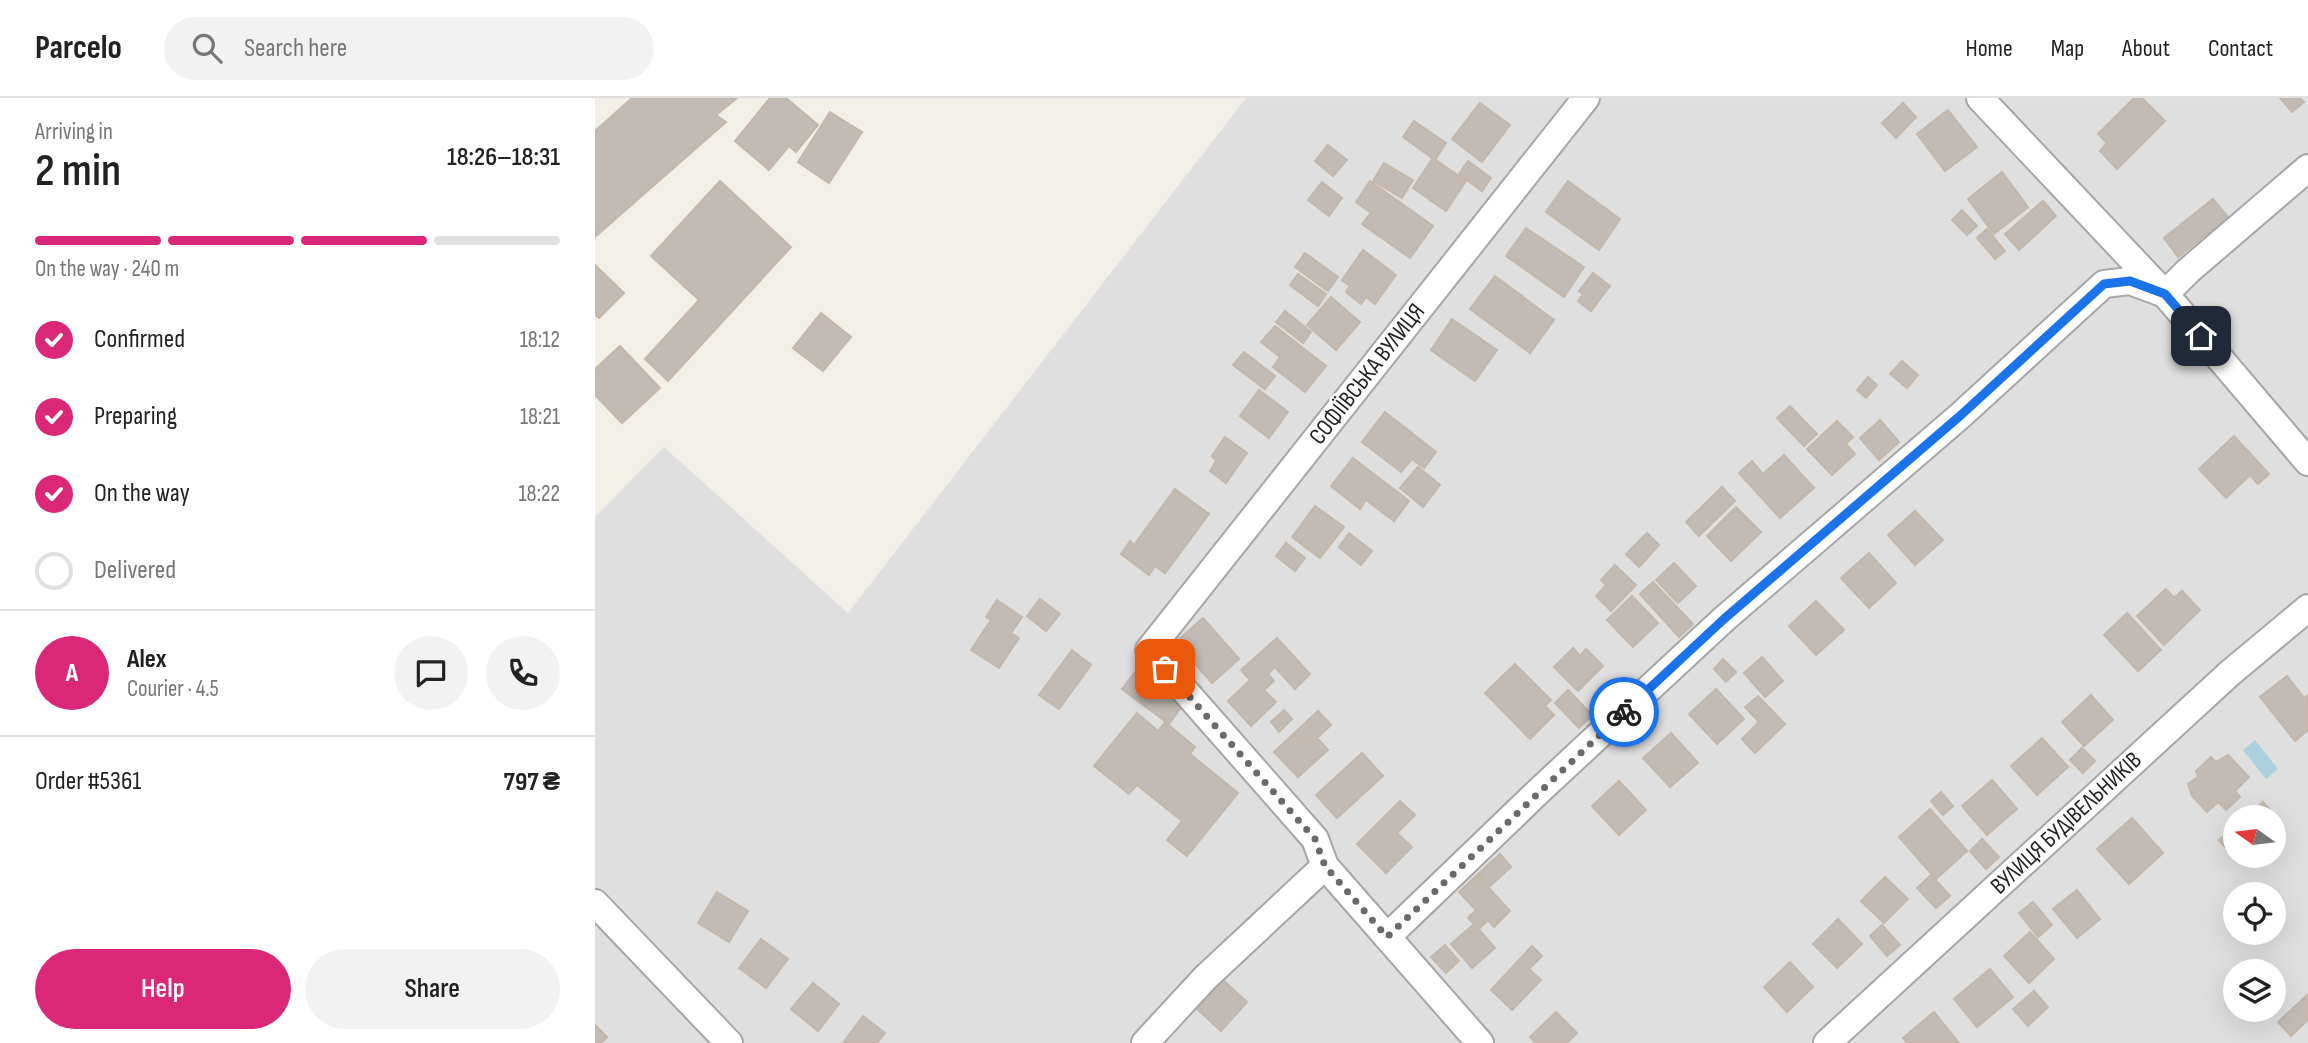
<!DOCTYPE html>
<meta charset="utf-8">
<style>
:root{--surface:#fff;--page:#f2f2f2;--text:#222;--muted:#767676;--line:#e0e0e0;--accent:#db2777}
body{margin:0;font-family:"Sofia Sans Condensed",sans-serif;background:var(--page);color:var(--text);height:100vh;display:flex;flex-direction:column;font-size:26px;white-space:nowrap}
*{box-sizing:border-box;margin:0}
p{font-size:23px;color:var(--muted)}
.icon{flex:none;width:38px;height:38px;fill:none;stroke:currentColor;stroke-width:2;stroke-linecap:round;stroke-linejoin:round}
.map{position:relative;flex:1;overflow:hidden}
.sheet{display:flex;flex-direction:column;background:var(--surface);width:595px}
.sheet>*{flex:none}
.needle{width:46px;rotate:284deg}
.buttons{position:absolute;left:1628px;top:707px;display:grid;gap:14px}
.buttons a{display:grid;place-items:center;width:63px;height:63px;border-radius:50%;background:var(--surface);box-shadow:0 7px 28px #0002;font-size:35px}
.pin{position:absolute;display:grid;place-items:center;width:60px;height:60px;color:#fff;margin:-30px;border-radius:14px;box-shadow:0 4px 10px #0006}
.courier{position:absolute;display:grid;place-items:center;width:70px;height:70px;margin:-35px;border:5px solid #1a73e8;border-radius:50%;background:#fff;color:#222;box-shadow:0 2px 9px #0007}
.summary em{font-style:normal;font-weight:600}
.summary div{display:flex;flex-direction:column-reverse}
.summary{display:flex;align-items:center;justify-content:space-between;height:119px;padding:0 35px}
h1{font-size:46px;font-weight:600;line-height:52px}
.bar{display:grid;grid-template-columns:repeat(4,1fr);gap:10px 7px;align-content:center;height:84px;padding:0 35px}
.bar i{height:9px;border-radius:5px;background:var(--line)}
.bar .current{background:var(--accent)}
.bar p{grid-column:span 4}
.line{display:flex;align-items:center;gap:18px;padding:0 35px;border-top:2px solid var(--line)}
.line div{flex:1}
.round{display:grid;place-items:center;flex:none;width:74px;height:74px;border-radius:37px;background:var(--page)}
ol{padding:0 35px;list-style:none}
li{display:flex;align-items:center;gap:21px;height:77px}
li p{margin-inline-start:auto}
li .icon{padding:7px;border-radius:50%;background:var(--accent);color:#fff;stroke-width:4}
li:last-child{color:var(--muted)}
li i{width:38px;height:38px;border:4px solid var(--line);border-radius:50%}
.action{display:flex;gap:14px;margin-top:auto;padding:14px 35px}
.action a{flex:1;height:80px;border-radius:42px;background:var(--accent);color:#fff;font-size:28px;font-weight:600;line-height:80px;text-align:center}
.action a+a{background:var(--page);color:var(--text)}
header{display:flex;align-items:center;gap:42px;box-sizing:border-box;height:98px;padding:0 35px;background:var(--surface);border-bottom:2px solid var(--line)}
header strong{font-size:33px}
nav{display:flex;gap:38px;margin-inline-start:auto;font-size:24px}
.search{width:490px;height:63px;background:var(--page);display:flex;align-items:center;gap:18px;box-sizing:border-box;padding:0 24px;border-radius:38px;color:var(--muted);font-size:26px}
main{display:flex;flex:1;min-height:0}
.map>svg:first-child{display:block}
</style>
<header>
<strong>Parcelo</strong>
<div class="search"><svg class="icon" aria-label="search" viewBox="0 0 24 24"><circle cx="10" cy="10" r="6"/><path d="M15 15l6 6"/></svg>Search here</div>
<nav><a>Home</a><a>Map</a><a>About</a><a>Contact</a></nav>
</header>
<main>
<section class="sheet">
<div class="summary"><div><h1>2 min</h1><p>Arriving in</p></div><em>18:26–18:31</em></div>
<div class="bar"><i class="current"></i><i class="current"></i><i class="current"></i><i></i><p>On the way · 240 m</p></div>
<ol>
<li><svg class="icon" aria-label="check" viewBox="0 0 24 24"><path d="M5 12l5 5 9-10"/></svg>Confirmed<p>18:12</p></li>
<li><svg class="icon" aria-label="check" viewBox="0 0 24 24"><path d="M5 12l5 5 9-10"/></svg>Preparing<p>18:21</p></li>
<li><svg class="icon" aria-label="check" viewBox="0 0 24 24"><path d="M5 12l5 5 9-10"/></svg>On the way<p>18:22</p></li>
<li><i></i>Delivered</li>
</ol>
<div class="line" style="height:126px"><b class="round" style="background:var(--accent);color:#fff">A</b><div><b>Alex</b><p>Courier · 4.5</p></div><a class="round"><svg class="icon" aria-label="chat" viewBox="0 0 24 24"><path d="M4 5h16v11H9l-5 4z"/></svg></a><a class="round"><svg class="icon" aria-label="phone" viewBox="0 0 24 24"><path d="M5 4h4l2 5-3 2q2 4 5 5l2-3 5 2v4C11 20 4 13 5 4z"/></svg></a></div>
<div class="line" style="height:91px"><div>Order #5361</div><b>797 ₴</b></div>
<div class="action"><a>Help</a><a>Share</a></div>
</section>
<div class="map">
<svg width="1713" height="945" viewBox="0 0 1713 945">
<rect width="100%" height="100%" fill="#f2efe9"/>
<path fill="#e0dfdf" fill-rule="evenodd" d="M651,0H1713V945H0V419L69,349L253,515ZM1640,719H1678V758H1640ZM1640,796H1678V835H1640ZM1640,873H1678V912H1640Z"/>
<polygon fill="#abd0de" points="1660,642 1683,671 1671,681 1648,652"/>
<g fill="#c2bbb5" stroke="#c3b7ab" stroke-width="2">
<polygon points="37,0 142,0 121,17 131,24 0,139 0,33"/>
<polygon points="175,0 191,0 223,27 201,54 194,48 174,72 140,43"/>
<polygon points="1539,0 1547,0 1570,23 1522,71 1505,53 1512,45 1503,36"/>
<polygon points="1685,0 1705,0 1709,4 1697,14"/>
<polygon points="885,5 915,27 887,64 857,41"/>
<polygon points="1308,5 1321,19 1301,40 1287,25"/>
<polygon points="1353,12 1382,49 1350,73 1322,36"/>
<polygon points="235,14 267,34 234,85 203,64"/>
<polygon points="819,23 851,45 840,62 808,39"/>
<polygon points="733,47 752,62 738,78 720,63"/>
<polygon points="838,60 871,83 851,113 818,90"/>
<polygon points="873,63 896,80 887,93 864,76"/>
<polygon points="789,65 818,82 807,100 778,83"/>
<polygon points="1407,74 1433,109 1399,136 1373,101"/>
<polygon points="125,83 196,149 73,283 50,261 104,202 56,158"/>
<polygon points="775,83 838,128 815,160 767,126 776,115 761,104"/>
<polygon points="973,83 1025,121 1004,152 951,114"/>
<polygon points="727,84 747,100 734,118 713,102"/>
<polygon points="1618,101 1633,119 1583,159 1569,140"/>
<polygon points="1448,103 1461,118 1424,152 1410,136"/>
<polygon points="1367,112 1382,128 1372,137 1357,122"/>
<polygon points="931,130 989,169 969,199 911,158"/>
<polygon points="1392,131 1410,153 1400,161 1382,140"/>
<polygon points="768,152 801,177 780,206 771,199 766,206 751,194 755,188 747,182"/>
<polygon points="710,155 743,179 733,193 700,169"/>
<polygon points="0,167 29,195 4,220 0,216"/>
<polygon points="998,175 1015,188 996,213 983,203 988,196 984,193"/>
<polygon points="703,176 731,196 723,208 695,187"/>
<polygon points="900,178 959,222 935,255 875,211"/>
<polygon points="736,199 765,224 741,252 712,227"/>
<polygon points="690,213 716,234 708,245 681,224"/>
<polygon points="226,215 256,239 228,273 198,250"/>
<polygon points="857,221 902,252 880,283 836,252"/>
<polygon points="680,228 731,268 710,294 678,269 685,259 666,244"/>
<polygon points="25,248 65,290 27,325 0,297 0,271"/>
<polygon points="649,254 680,278 670,291 638,267"/>
<polygon points="1307,263 1323,277 1312,290 1295,276"/>
<polygon points="1273,279 1282,287 1271,300 1262,292"/>
<polygon points="664,292 693,314 674,340 645,318"/>
<polygon points="1195,308 1222,336 1209,348 1182,320"/>
<polygon points="790,314 841,354 829,370 817,361 806,374 767,344"/>
<polygon points="1285,322 1304,344 1284,362 1265,340"/>
<polygon points="1242,323 1258,339 1251,346 1260,356 1237,377 1212,351"/>
<polygon points="1639,338 1674,376 1663,386 1655,377 1631,400 1604,371"/>
<polygon points="630,339 652,355 631,385 615,373 621,363 617,358"/>
<polygon points="1189,357 1219,390 1185,420 1144,375 1157,363 1168,376"/>
<polygon points="758,360 814,403 799,423 771,402 765,411 736,388"/>
<polygon points="823,369 845,387 828,409 805,390"/>
<polygon points="1127,389 1140,403 1104,438 1091,424"/>
<polygon points="580,391 614,416 570,475 560,468 554,477 526,456 535,443 539,447"/>
<polygon points="720,408 749,429 725,460 697,439"/>
<polygon points="1141,409 1166,434 1136,463 1112,438"/>
<polygon points="1320,413 1348,442 1320,467 1293,437"/>
<polygon points="754,435 777,453 766,467 744,449"/>
<polygon points="1052,435 1064,447 1044,469 1031,456"/>
<polygon points="691,445 710,460 700,473 681,458"/>
<polygon points="1274,455 1301,485 1274,510 1246,480"/>
<polygon points="1079,465 1101,488 1083,505 1061,482"/>
<polygon points="1020,467 1041,487 1016,513 1001,498 1011,487 1006,482"/>
<polygon points="1058,484 1098,526 1084,539 1045,496"/>
<polygon points="1571,491 1579,500 1587,493 1605,512 1569,547 1542,518"/>
<polygon points="1037,498 1063,525 1038,549 1012,522"/>
<polygon points="445,501 465,516 451,533 432,518"/>
<polygon points="402,502 427,519 416,535 424,540 404,570 376,552 396,522 391,519"/>
<polygon points="1221,503 1249,532 1221,557 1194,528"/>
<polygon points="1532,515 1566,552 1543,573 1509,537"/>
<polygon points="608,520 644,561 617,585 581,544"/>
<polygon points="682,540 715,576 700,591 680,569 673,576 679,583 669,592 681,604 656,628 633,603 655,582 646,572"/>
<polygon points="978,550 985,558 991,551 1008,568 983,593 959,569"/>
<polygon points="477,552 496,567 464,611 444,597"/>
<polygon points="1167,559 1188,583 1170,599 1149,575"/>
<polygon points="1128,561 1141,574 1131,584 1119,571"/>
<polygon points="920,566 956,602 950,608 959,617 935,641 890,595"/>
<polygon points="541,573 564,590 568,587 590,604 574,626 527,591"/>
<polygon points="1692,578 1709,600 1713,597 1713,632 1700,643 1665,599"/>
<polygon points="1121,591 1149,621 1122,646 1094,616"/>
<polygon points="973,592 997,617 984,630 960,605"/>
<polygon points="1496,597 1518,622 1489,648 1467,624"/>
<polygon points="1163,598 1190,626 1160,655 1147,641 1164,624 1150,609"/>
<polygon points="689,612 697,621 684,634 676,624"/>
<polygon points="723,613 736,627 722,640 733,652 703,679 679,654"/>
<polygon points="542,615 563,633 570,624 600,649 595,656 643,695 592,758 572,742 587,723 542,687 534,696 499,668"/>
<polygon points="1076,635 1103,665 1075,689 1048,660"/>
<polygon points="1447,640 1473,669 1442,697 1416,668"/>
<polygon points="1487,650 1500,663 1488,675 1475,662"/>
<polygon points="767,655 788,678 742,720 721,697"/>
<polygon points="1633,657 1654,679 1640,693 1645,699 1631,712 1623,704 1612,714 1597,698 1593,686 1603,679 1601,673 1616,659 1621,664"/>
<polygon points="1397,682 1422,711 1392,737 1367,708"/>
<polygon points="1024,683 1051,712 1024,737 997,708"/>
<polygon points="1346,694 1358,708 1348,717 1336,703"/>
<polygon points="805,703 820,717 802,735 817,749 791,775 762,746"/>
<polygon points="1668,704 1686,725 1678,732 1678,719 1650,719"/>
<polygon points="1335,711 1372,753 1341,781 1304,739"/>
<polygon points="1537,720 1568,755 1534,786 1502,751"/>
<polygon points="1640,728 1640,758 1648,758 1642,763 1624,742"/>
<polygon points="1387,741 1404,759 1391,771 1375,753"/>
<polygon points="905,756 916,769 895,788 883,776"/>
<polygon points="882,777 915,813 899,829 893,822 884,831 873,820 881,812 864,794"/>
<polygon points="1336,777 1355,798 1341,810 1322,790"/>
<polygon points="1290,779 1313,801 1289,825 1266,803"/>
<polygon points="1482,792 1505,821 1482,840 1458,811"/>
<polygon points="122,794 153,813 134,844 103,825"/>
<polygon points="1438,804 1457,827 1443,839 1424,815"/>
<polygon points="1243,821 1267,846 1242,870 1218,846"/>
<polygon points="879,826 900,850 877,870 856,846"/>
<polygon points="1287,827 1305,847 1292,858 1275,838"/>
<polygon points="1435,834 1459,861 1434,885 1409,858"/>
<polygon points="166,841 193,861 171,890 144,870"/>
<polygon points="850,847 864,863 851,875 836,859"/>
<polygon points="937,848 947,858 934,871 946,882 917,912 896,892"/>
<polygon points="1195,864 1218,889 1192,914 1169,889"/>
<polygon points="1395,871 1418,899 1382,929 1359,901"/>
<polygon points="628,882 652,904 626,933 602,911"/>
<polygon points="218,885 244,906 223,933 196,911"/>
<polygon points="1439,893 1453,909 1433,928 1418,911"/>
<polygon points="1713,896 1713,922 1696,938 1683,924"/>
<polygon points="961,914 982,935 972,945 941,945 935,939"/>
<polygon points="1339,914 1364,945 1312,945 1308,940"/>
<polygon points="268,918 290,935 282,945 248,945"/>
<polygon points="0,927 12,939 6,945 0,945"/>
</g>
<g fill="none" stroke-linecap="round" stroke-linejoin="round">
<g stroke="#a6a6a6" stroke-width="30">
<g id="minor">
<polyline points="1385,0 1570,196 1713,364"/>
<polyline points="1570,196 1593,173 1713,70"/>
<polyline points="0,805 134,945"/>
<polyline points="792,839 946,691 1129,521 1366,317 1509,186 1535,183 1570,196"/>
<polyline points="550,945 610,880 730,768"/>
<polyline points="885,945 730,768 720,741 554,552 991,0"/>
<polyline points="1232,945 1635,575 1713,510"/>
</g>
</g>
<use href="#minor" stroke="#fff" stroke-width="26"/>
</g>
<g fill="none" stroke-linecap="round" stroke-linejoin="round">
<polyline stroke="#6b6a68" stroke-width="7" stroke-dasharray="0 12.6" points="570,571 720,741 730,768 792,839 1029,614"/>
<polyline stroke="#1a73e8" stroke-width="9" points="1029,614 1129,521 1366,317 1509,186 1535,183 1570,196 1606,238"/>
</g>
<g text-anchor="middle" dominant-baseline="central" stroke-width="5" stroke-linejoin="round" paint-order="stroke">
<g font-size="24" fill="#222" stroke="#fff">
<text transform="translate(772 276) rotate(-52)">СОФІЇВСЬКА ВУЛИЦЯ</text>
<text transform="translate(1471 725) rotate(-43)">ВУЛИЦЯ БУДІВЕЛЬНИКІВ</text>
</g>
</g>
</svg>
<div class="buttons">
<a><svg class="needle" viewBox="-14 -14 28 28"><path d="M0-13l5 13h-10z" fill="#e53935"/><path d="M0 13l5-13h-10z" fill="#767676"/></svg></a>
<a><svg class="icon" aria-label="locate" viewBox="0 0 24 24"><circle cx="12" cy="12" r="6"/><path d="M12 2v4M12 18v4M2 12h4M18 12h4"/></svg></a>
<a><svg class="icon" aria-label="layers" viewBox="0 0 24 24"><path d="M12 4l9 5-9 5-9-5zM3 14l9 5 9-5"/></svg></a>
</div>
<div class="pin" style="left:570px;top:571px;background:#ea580c"><svg class="icon" aria-label="bag" viewBox="0 0 24 24"><path d="M5 8h14l-1 12H6zM9 8a3 3 0 0 1 6 0"/></svg></div>
<div class="pin" style="left:1606px;top:238px;background:#1f2937"><svg class="icon" aria-label="home" viewBox="0 0 24 24"><path d="M3 11l9-7 9 7M6 9v11h12V9"/></svg></div>
<div class="courier" style="left:1029px;top:614px"><svg class="icon" aria-label="bike" viewBox="0 0 24 24"><circle cx="6" cy="16" r="4"/><circle cx="18" cy="16" r="4"/><path d="M6 16l4-8h5l3 8M10 8l3 8H6M13 5h3"/></svg></div>
</div>
</main>
